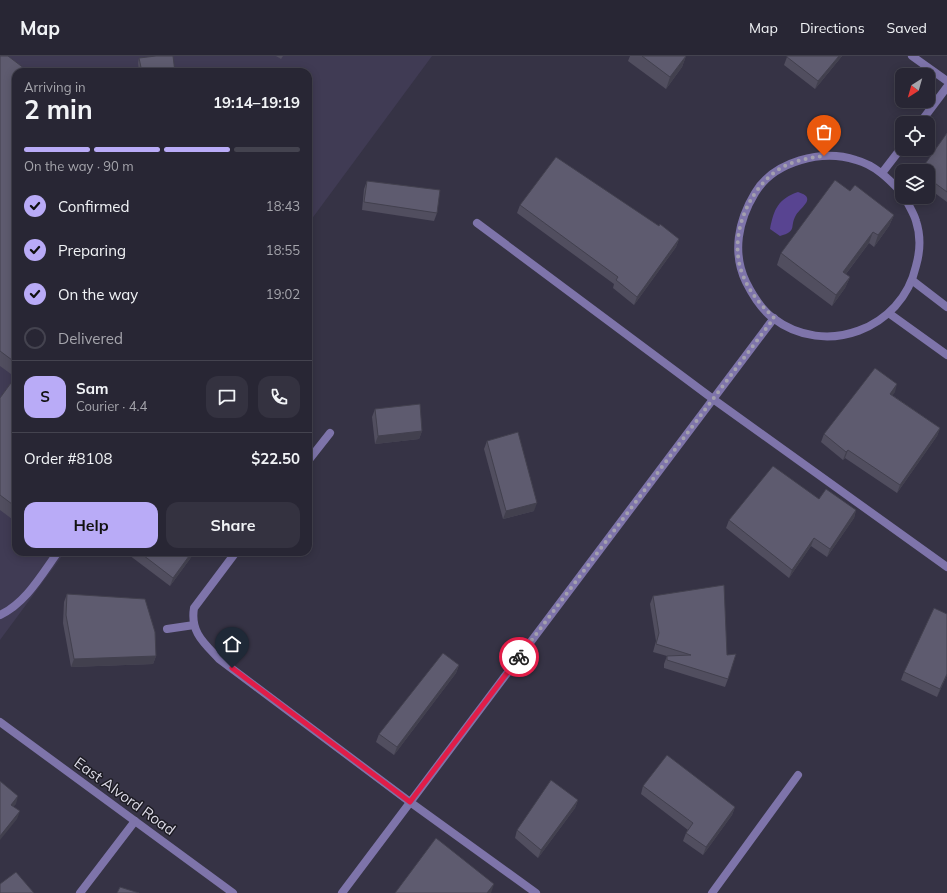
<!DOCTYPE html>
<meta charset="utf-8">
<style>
:root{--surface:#282634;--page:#343240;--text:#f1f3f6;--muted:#a5a5ac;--line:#44434f;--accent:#b9abf7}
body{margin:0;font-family:Mulish,sans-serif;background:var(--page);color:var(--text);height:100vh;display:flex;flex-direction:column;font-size:15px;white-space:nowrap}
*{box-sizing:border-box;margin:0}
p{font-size:13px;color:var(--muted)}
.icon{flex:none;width:22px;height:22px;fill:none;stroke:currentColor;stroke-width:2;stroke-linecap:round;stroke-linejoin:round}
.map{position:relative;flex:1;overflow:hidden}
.details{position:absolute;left:12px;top:12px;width:300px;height:488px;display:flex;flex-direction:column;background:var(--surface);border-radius:12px;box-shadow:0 2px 10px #0003,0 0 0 1px var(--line)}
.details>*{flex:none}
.needle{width:26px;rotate:217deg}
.buttons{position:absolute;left:895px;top:12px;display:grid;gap:8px}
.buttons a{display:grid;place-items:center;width:40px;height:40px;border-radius:8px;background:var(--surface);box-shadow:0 2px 10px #0003,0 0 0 1px var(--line);font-size:20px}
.pin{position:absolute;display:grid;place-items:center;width:34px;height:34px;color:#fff;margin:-41px -17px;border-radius:50% 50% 50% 0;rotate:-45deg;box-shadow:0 0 4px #0007}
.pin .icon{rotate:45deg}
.courier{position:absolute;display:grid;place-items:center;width:40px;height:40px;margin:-20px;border:3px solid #e11d48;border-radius:50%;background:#fff;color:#222;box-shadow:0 1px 5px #0007}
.headline em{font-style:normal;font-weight:700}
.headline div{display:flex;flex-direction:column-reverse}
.headline{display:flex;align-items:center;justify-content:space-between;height:68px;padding:0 12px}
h1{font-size:26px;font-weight:700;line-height:30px}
.bar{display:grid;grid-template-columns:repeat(4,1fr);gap:6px 4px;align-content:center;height:48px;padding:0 12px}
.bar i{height:5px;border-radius:3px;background:var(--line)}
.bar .selected{background:var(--accent)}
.bar p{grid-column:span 4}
.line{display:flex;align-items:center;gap:10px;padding:0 12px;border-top:1px solid var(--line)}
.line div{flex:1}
.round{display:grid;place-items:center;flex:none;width:42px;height:42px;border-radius:12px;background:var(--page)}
ol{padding:0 12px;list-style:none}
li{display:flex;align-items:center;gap:12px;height:44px}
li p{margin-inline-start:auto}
li .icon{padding:4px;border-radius:50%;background:var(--accent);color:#111;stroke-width:4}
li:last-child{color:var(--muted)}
li i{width:22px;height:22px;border:2px solid var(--line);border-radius:50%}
.button{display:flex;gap:8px;margin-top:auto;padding:8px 12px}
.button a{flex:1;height:46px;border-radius:12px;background:var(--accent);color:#111;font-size:16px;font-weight:700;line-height:46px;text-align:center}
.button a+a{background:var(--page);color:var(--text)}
header{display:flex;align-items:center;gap:24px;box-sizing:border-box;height:56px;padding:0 20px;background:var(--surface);border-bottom:1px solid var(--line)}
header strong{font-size:19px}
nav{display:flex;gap:22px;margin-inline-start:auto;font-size:14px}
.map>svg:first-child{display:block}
</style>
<header>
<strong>Map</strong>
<nav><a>Map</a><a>Directions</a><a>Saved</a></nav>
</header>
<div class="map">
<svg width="947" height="837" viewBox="0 0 947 837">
<rect width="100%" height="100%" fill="#363345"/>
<polygon fill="#403b54" points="0,0 432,0 308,168 308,16 16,16 16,496 65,496 0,584"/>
<path fill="#584491" d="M798,136C817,142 802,150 796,159C789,171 798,175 780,180L770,173C774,153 778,143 798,136Z"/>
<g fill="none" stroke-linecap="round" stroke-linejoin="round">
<path stroke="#7e74aa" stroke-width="8" d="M0,559C26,547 42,518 58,496"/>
<g stroke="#7e74aa" stroke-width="8">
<polyline points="912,0 947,25"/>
<polyline points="920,67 947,31"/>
<polyline points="882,117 902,91"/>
<path d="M902,137C889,123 875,109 856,104C822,93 774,105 755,137C738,165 732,197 746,226C753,240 761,253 773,262C825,302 902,273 916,210C920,196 921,180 916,165C914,157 908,149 905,141"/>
<polyline points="477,167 713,343 947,511"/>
<polyline points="913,225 947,251"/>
<polyline points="890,258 947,299"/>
<polyline points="308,405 330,377"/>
<path d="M236,496L194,552C190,576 204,587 219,603L410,746L536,837"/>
<polyline points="167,573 194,569"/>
<polyline points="0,666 233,837"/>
<polyline points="80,837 135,765"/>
<polyline points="342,837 774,262"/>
<polyline points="712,837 798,719"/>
</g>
</g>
<g fill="#514e5f">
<polygon points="0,0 16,16 16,466 0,454 0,342 15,321 0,310"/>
<polygon points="276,0 283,0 281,3"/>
<polygon points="630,0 686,0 682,11 666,33 628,5"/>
<polygon points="842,0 815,33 784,9 787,1"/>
<polygon points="139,2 175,16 139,16 138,7"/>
<polygon points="947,77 947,146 928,132 928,115"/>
<polygon points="367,125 437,157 434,165 362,154 364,133"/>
<polygon points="850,135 894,159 889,170 874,191 869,187 846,218 850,221 845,232 832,250 777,209 781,197"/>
<polygon points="520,149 659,170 679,183 676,191 634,249 613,232 614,228 517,157"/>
<polygon points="895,336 892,339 940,372 937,380 897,437 845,402 843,404 821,386 824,378"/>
<polygon points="375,353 422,375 419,383 375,388 372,361"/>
<polygon points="487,385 534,455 503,463 484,393"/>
<polygon points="819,443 856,454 854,462 827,501 811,490 789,522 726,472 729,464"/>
<polygon points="125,496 195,496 170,530"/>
<polygon points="67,538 156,600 153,608 71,611 63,567 64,546"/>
<polygon points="653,540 728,623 725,631 664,612 664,608 667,600 653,596 656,585 650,548"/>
<polygon points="459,609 456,617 394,699 376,686 379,678"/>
<polygon points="904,616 947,619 937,641 901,624"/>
<polygon points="643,730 735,751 732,759 703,799 683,785 686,777 688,774 641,738"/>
<polygon points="578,744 575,752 538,802 515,782 517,774"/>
</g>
<g fill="#42404e">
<polygon points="686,0 682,11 666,33 670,21"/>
<polygon points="839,0 842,0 815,33 818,25"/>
<polygon points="894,159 889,170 874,191 878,179"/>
<polygon points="873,176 869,187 839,227 843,216"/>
<polygon points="679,183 676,191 634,249 637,241"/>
<polygon points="850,221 845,232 832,250 836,239"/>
<polygon points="897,328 895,336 888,346 890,338"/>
<polygon points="940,372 937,380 897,437 900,429"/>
<polygon points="422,375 419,383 375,388 378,380"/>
<polygon points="848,394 845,402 843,404 846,396"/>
<polygon points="537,447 534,455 503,463 506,455"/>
<polygon points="856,454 854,462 827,501 830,493"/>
<polygon points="814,482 811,490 789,522 792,514"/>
<polygon points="192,496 195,496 170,530 173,522"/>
<polygon points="156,600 153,608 71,611 74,603"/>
<polygon points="459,609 456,617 394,699 397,691"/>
<polygon points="947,618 947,619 937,641 940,633"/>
<polygon points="18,740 16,748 8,757 11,749"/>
<polygon points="578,744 575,752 538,802 541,794"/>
<polygon points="735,751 732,759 703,799 706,791"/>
<polygon points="20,755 17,763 0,784 0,780"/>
<polygon points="494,828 491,837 487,837"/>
</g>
<g fill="#5e5b6f" stroke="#42404e">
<polygon points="0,0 8,0 29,16 16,16 16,307 0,295"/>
<polygon points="156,0 173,0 175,16 142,16 139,2"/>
<polygon points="642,0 686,0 670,21"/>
<polygon points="787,0 839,0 818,25 787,1"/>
<polygon points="947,77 947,136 928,122 928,115 920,115"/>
<polygon points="556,101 659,170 660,168 679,183 637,241 616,224 618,221 520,149"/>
<polygon points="835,124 850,135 855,129 894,159 878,179 873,176 843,216 850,221 836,239 781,197"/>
<polygon points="367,125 440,134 437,157 364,146"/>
<polygon points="875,312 897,328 890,338 940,372 900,429 848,394 846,396 824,378"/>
<polygon points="16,320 16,451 0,439 0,342"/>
<polygon points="420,348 422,375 378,380 375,353"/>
<polygon points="518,376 537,447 506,455 487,385"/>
<polygon points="773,410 819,443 826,433 856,454 830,493 814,482 792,514 729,464"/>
<polygon points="139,496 192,496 173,522"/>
<polygon points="724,529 727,599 736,598 728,623 667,604 667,600 691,599 656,588 659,577 653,540"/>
<polygon points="67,538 145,543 155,576 156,600 74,603 66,559"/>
<polygon points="934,552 947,558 947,618 940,633 904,616"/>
<polygon points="443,597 459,609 397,691 379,678"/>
<polygon points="667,699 735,751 706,791 686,777 693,767 643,730"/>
<polygon points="551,724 578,744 541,794 517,774"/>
<polygon points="0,725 18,740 11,749 20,755 0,780"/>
<polygon points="436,782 494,828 487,837 395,837"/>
<polygon points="16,816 34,837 0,837 0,828"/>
<polygon points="120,831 139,837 117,837"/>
</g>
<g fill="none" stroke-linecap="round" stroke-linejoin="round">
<path stroke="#a3a0ae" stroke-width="4" stroke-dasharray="0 7.2" d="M519,601L774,262C760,248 749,236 742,217C729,182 746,138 775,116C790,105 807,102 824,100"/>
<polyline stroke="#e11d48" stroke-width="5" points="232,612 410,746 519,601"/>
</g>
<g text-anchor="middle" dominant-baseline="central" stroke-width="3" stroke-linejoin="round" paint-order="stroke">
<g font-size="15" fill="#dddbe7" stroke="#1d1c24">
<text transform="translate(125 740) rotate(36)">East Alvord Road</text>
</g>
</g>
</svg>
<div class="buttons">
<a><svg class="needle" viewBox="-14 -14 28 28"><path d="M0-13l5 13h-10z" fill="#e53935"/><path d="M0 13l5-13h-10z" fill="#a5a5ac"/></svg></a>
<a><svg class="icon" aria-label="locate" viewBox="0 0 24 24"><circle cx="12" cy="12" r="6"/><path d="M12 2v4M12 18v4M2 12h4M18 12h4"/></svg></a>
<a><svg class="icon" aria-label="layers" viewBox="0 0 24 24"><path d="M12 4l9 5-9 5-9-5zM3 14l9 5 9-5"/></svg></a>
</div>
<div class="pin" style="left:824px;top:100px;background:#ea580c"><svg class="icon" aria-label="bag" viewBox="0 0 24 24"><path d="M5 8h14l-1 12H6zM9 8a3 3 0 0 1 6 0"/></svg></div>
<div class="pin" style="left:232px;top:612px;background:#1f2937"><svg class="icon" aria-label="home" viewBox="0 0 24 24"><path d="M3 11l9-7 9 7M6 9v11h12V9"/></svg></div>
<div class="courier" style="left:519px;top:601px"><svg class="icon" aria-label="bike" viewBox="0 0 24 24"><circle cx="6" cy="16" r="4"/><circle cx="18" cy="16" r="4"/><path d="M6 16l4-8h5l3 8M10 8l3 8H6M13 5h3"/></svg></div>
<section class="details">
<div class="headline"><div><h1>2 min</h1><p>Arriving in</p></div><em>19:14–19:19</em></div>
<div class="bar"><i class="selected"></i><i class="selected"></i><i class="selected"></i><i></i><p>On the way · 90 m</p></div>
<ol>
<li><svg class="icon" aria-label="check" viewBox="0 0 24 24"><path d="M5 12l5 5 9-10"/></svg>Confirmed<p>18:43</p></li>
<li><svg class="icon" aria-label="check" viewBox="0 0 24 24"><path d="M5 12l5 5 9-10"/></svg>Preparing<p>18:55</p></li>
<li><svg class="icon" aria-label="check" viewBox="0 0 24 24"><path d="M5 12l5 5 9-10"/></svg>On the way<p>19:02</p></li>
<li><i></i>Delivered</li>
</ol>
<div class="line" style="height:72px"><b class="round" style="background:var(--accent);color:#111">S</b><div><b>Sam</b><p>Courier · 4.4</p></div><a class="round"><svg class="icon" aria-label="chat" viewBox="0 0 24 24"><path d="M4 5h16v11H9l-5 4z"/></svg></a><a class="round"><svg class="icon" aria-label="phone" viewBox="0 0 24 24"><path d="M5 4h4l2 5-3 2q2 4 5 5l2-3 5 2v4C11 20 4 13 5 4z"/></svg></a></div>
<div class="line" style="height:52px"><div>Order #8108</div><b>$22.50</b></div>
<div class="button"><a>Help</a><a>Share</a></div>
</section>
</div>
